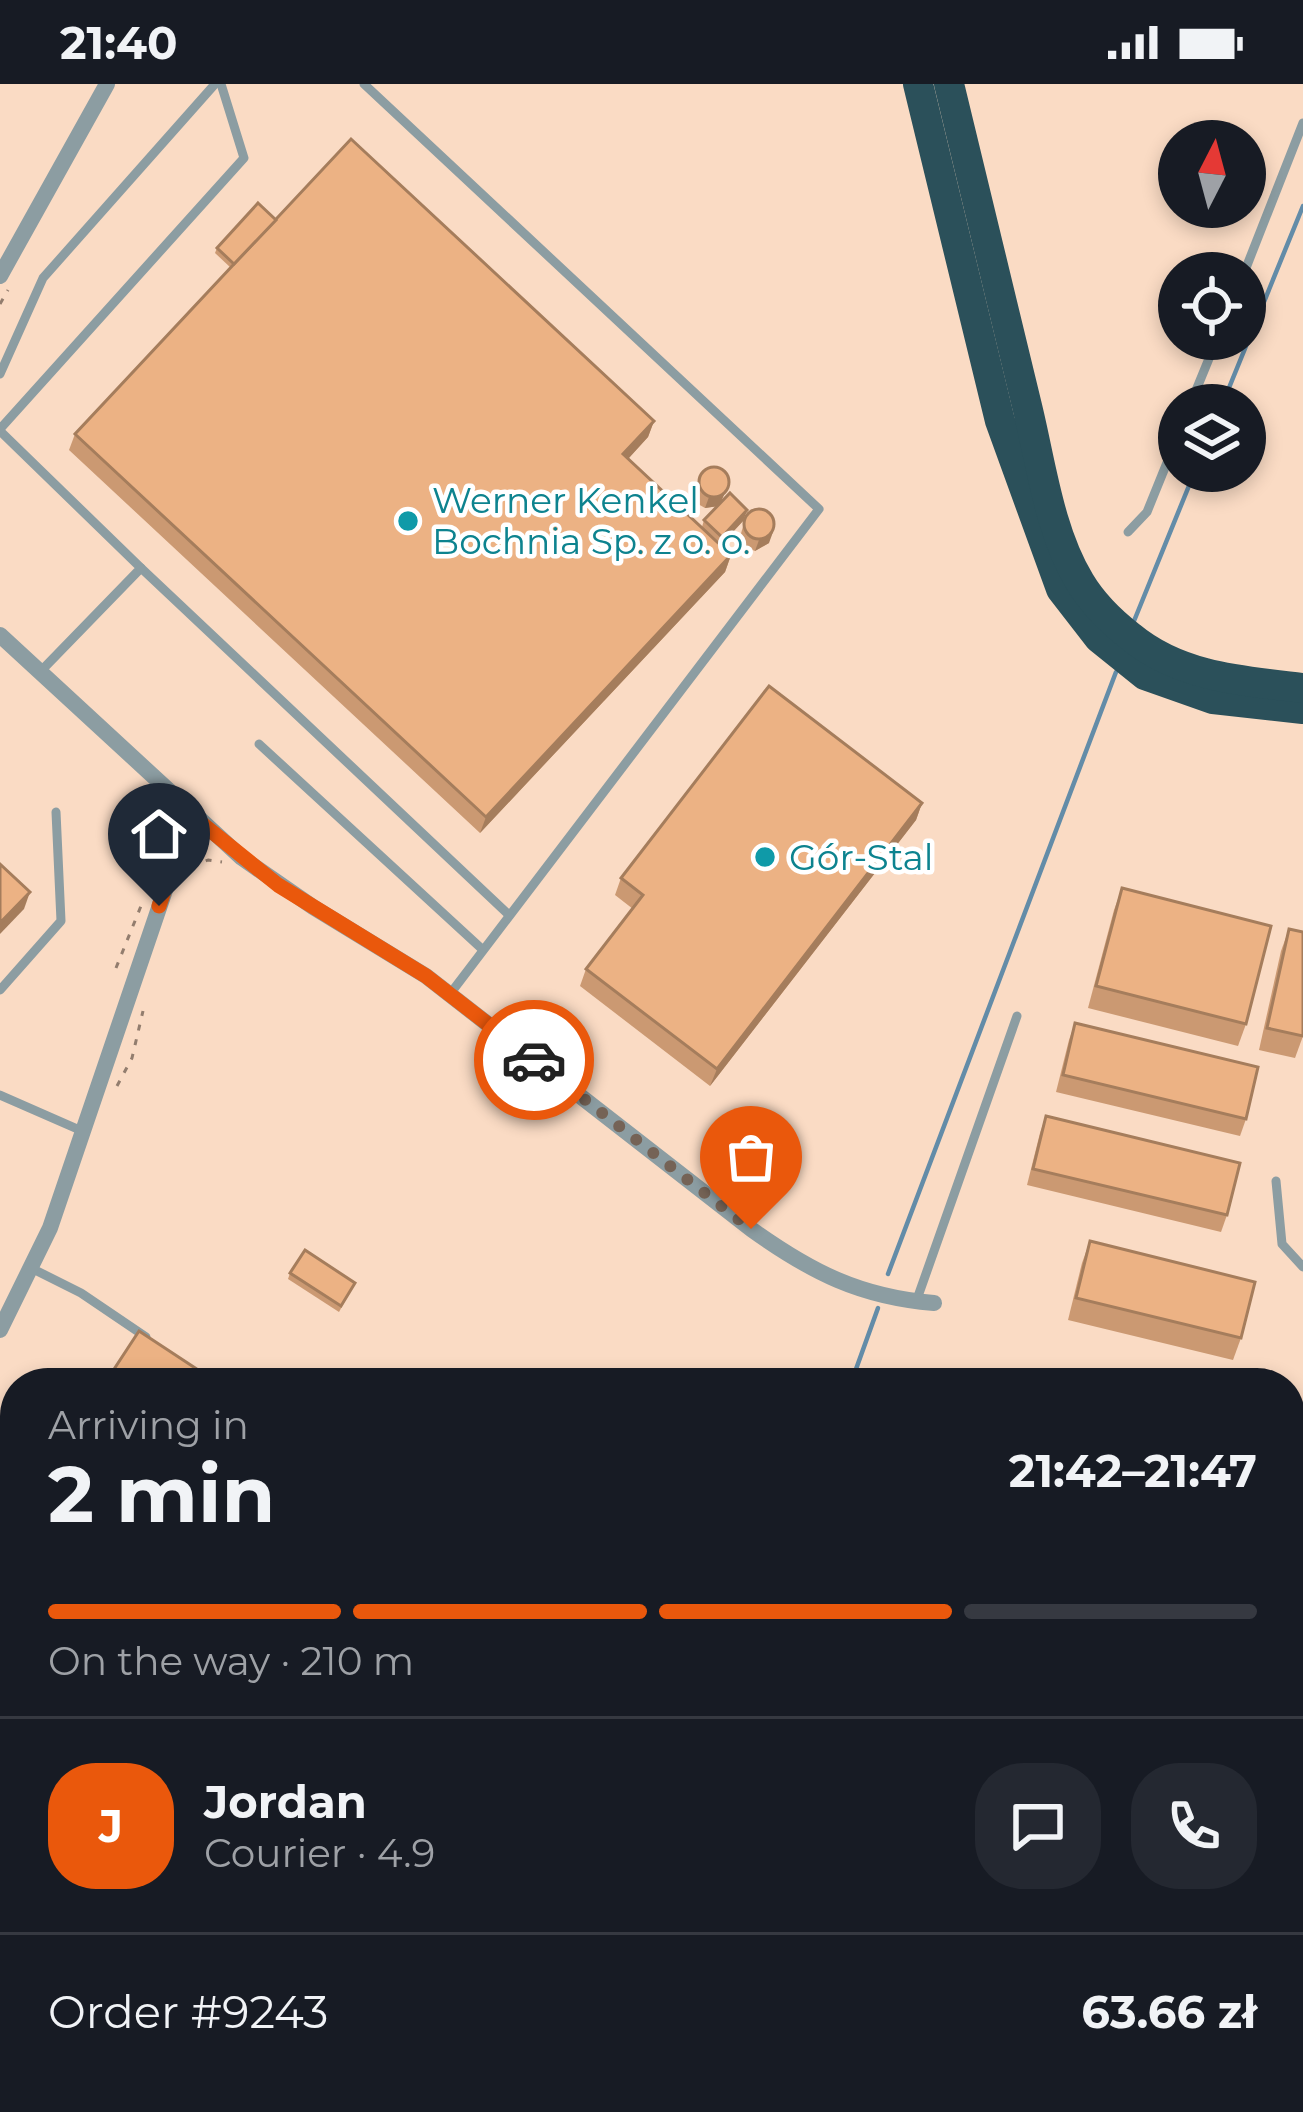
<!DOCTYPE html>
<meta charset="utf-8">
<style>
:root{--surface:#171b24;--page:#242831;--text:#f1f3f6;--muted:#9ea1a6;--line:#363941;--accent:#ea580c}
body{margin:0;font-family:Montserrat,sans-serif;background:var(--page);color:var(--text);height:100vh;display:flex;flex-direction:column;font-size:45px;white-space:nowrap}
*{box-sizing:border-box;margin:0}
p{font-size:39px;color:var(--muted)}
.icon{flex:none;width:66px;height:66px;fill:none;stroke:currentColor;stroke-width:2;stroke-linecap:round;stroke-linejoin:round}
.map{position:relative;flex:1;overflow:hidden}
.sheet{position:absolute;left:0px;top:1284px;width:1305px;height:744px;display:flex;flex-direction:column;background:var(--surface);border-radius:48px 48px 0 0;box-shadow:0 6px 18px #0003}
.sheet>*{flex:none}
.needle{width:78px;rotate:6deg}
.buttons{position:absolute;left:1158px;top:36px;display:grid;gap:24px}
.buttons a{display:grid;place-items:center;width:108px;height:108px;border-radius:50%;background:var(--surface);box-shadow:0 6px 18px #0003;font-size:60px}
.pin{position:absolute;display:grid;place-items:center;width:102px;height:102px;color:#fff;margin:-123px -51px;border-radius:50% 50% 50% 0;rotate:-45deg;box-shadow:0 0 12px #0007}
.pin .icon{rotate:45deg}
.courier{position:absolute;display:grid;place-items:center;width:120px;height:120px;margin:-60px;border:9px solid #ea580c;border-radius:50%;background:#fff;color:#222;box-shadow:0 3px 15px #0007}
.head em{font-style:normal;font-weight:700}
.head div{display:flex;flex-direction:column-reverse}
.head{display:flex;align-items:center;justify-content:space-between;height:204px;padding:0 48px}
h1{font-size:78px;font-weight:700;line-height:90px}
.bar{display:grid;grid-template-columns:repeat(4,1fr);gap:18px 12px;align-content:center;height:144px;padding:0 48px}
.bar i{height:15px;border-radius:9px;background:var(--line)}
.bar .on{background:var(--accent)}
.bar p{grid-column:span 4}
.line{display:flex;align-items:center;gap:30px;padding:0 48px;border-top:3px solid var(--line)}
.line div{flex:1}
.round{display:grid;place-items:center;flex:none;width:126px;height:126px;border-radius:48px;background:var(--page)}
.status{display:flex;justify-content:space-between;align-items:center;height:84px;padding:0 60px;background:var(--surface);direction:ltr}
.status svg{height:33px;fill:currentColor}
.map>svg:first-child{display:block}
</style>
<div class="status"><b>21:40</b><svg viewBox="0 0 49 12"><path d="M0 12V9h3v3zM5 12V6h3v6zM10 12V3h3v9zM15 12V0h3v12zM26 1h20v11H26zM47 4h2v5h-2z"/></svg></div>
<div class="map">
<svg width="1303" height="2028" viewBox="0 0 1303 2028">
<rect width="100%" height="100%" fill="#fadbc4"/>
<g fill="none" stroke-linecap="round" stroke-linejoin="round">
<g stroke="#638ca8" stroke-width="4.5">
<polyline points="1222,321 1303,122"/>
<polyline points="1134,537 1195,387"/>
<polyline points="888,1190 1116,588"/>
<polyline points="851,1299 878,1224"/>
<polyline points="613,2028 614,2013"/>
</g>
<g stroke="#927d6e" stroke-width="3" stroke-dasharray="6 9" stroke-linecap="butt">
<polyline points="0,220 8,206"/>
<polyline points="192,783 208,776 222,778"/>
<polyline points="116,884 143,817"/>
<polyline points="117,1002 132,974 143,927"/>
<polyline points="1290,1856 1303,1835"/>
<polyline points="1152,2027 1165,2013"/>
</g>
<g stroke="#8c9da2" stroke-width="9">
<polyline points="364,0 819,425 450,910"/>
<polyline points="1244,189 1303,39"/>
<polyline points="0,290 43,194 215,0"/>
<polyline points="1190,321 1217,255"/>
<polyline points="0,345 244,74 221,0"/>
<polyline points="0,347 141,484 40,588"/>
<polyline points="1128,448 1147,428 1179,349"/>
<polyline points="141,484 509,831"/>
<polyline points="259,660 482,865"/>
<polyline points="0,906 61,837 56,728"/>
<polyline points="0,1011 82,1047"/>
<polyline points="1276,1097 1282,1160 1303,1183"/>
<polyline points="33,1185 81,1209 146,1253"/>
<polyline points="916,1218 1017,932"/>
<polyline points="1290,1367 1303,1371"/>
</g>
<g stroke="#8c9da2" stroke-width="16">
<polyline points="0,192 107,0"/>
<path d="M0,551L242,774L313,823L426,892L751,1145C811,1188 860,1213 934,1219"/>
<polyline points="0,1246 50,1144 191,730"/>
<polyline points="0,1611 15,1620"/>
</g>
<g stroke="#637c83" stroke-width="24">
<polyline points="1290,1815 1303,1792"/>
<polyline points="1122,2028 1136,2013"/>
</g>
<g stroke="#2b505a" stroke-width="30">
<polyline points="918,0 1000,337 1061,505 1099,554 1145,591 1213,615 1303,625"/>
<path d="M949,0C975,107 1001,215 1027,322C1041,379 1049,447 1080,498C1092,518 1112,538 1130,552C1179,593 1242,597 1303,604"/>
</g>
</g>
<g fill="#cb9972">
<polygon points="276,136 654,337 648,353 628,375 702,443 704,436 718,422 705,424 698,420 694,408 699,397 729,400 719,421 747,426 743,437 721,461 731,471 725,488 480,749 69,366 75,350 231,184 215,169 217,164"/>
<polygon points="746,432 769,459 755,467 745,463 740,453"/>
<polygon points="922,719 916,736 710,1002 580,902 586,885 633,825 615,811 621,794"/>
<polygon points="1122,804 1246,940 1238,962 1088,924 1114,826"/>
<polygon points="1289,845 1303,952 1295,974 1259,966 1281,867"/>
<polygon points="1075,939 1246,1035 1240,1052 1056,1008 1069,956"/>
<polygon points="1046,1032 1227,1131 1221,1148 1027,1101 1040,1049"/>
<polygon points="1090,1157 1241,1254 1233,1276 1068,1236 1082,1179"/>
<polygon points="290,1189 355,1199 339,1228 288,1195"/>
<polygon points="15,1434 15,1514 0,1504 0,1457"/>
</g>
<g fill="#a57d5c">
<polygon points="654,337 648,353 617,387 623,370"/>
<polygon points="729,400 719,422 705,424 709,413"/>
<polygon points="747,426 743,437 718,464 722,453"/>
<polygon points="773,448 769,459 755,467 759,456"/>
<polygon points="731,471 725,488 480,749 486,733"/>
<polygon points="922,719 916,736 710,1002 717,985"/>
<polygon points="30,808 24,825 0,850 0,839"/>
</g>
<g fill="#ecb284" stroke="#a57d5c" stroke-width="3">
<polygon points="351,55 654,337 623,370 731,471 486,733 75,350"/>
<polygon points="258,119 276,136 234,180 217,164"/>
<circle cx="714" cy="398" r="15"/>
<polygon points="730,409 747,426 722,453 704,436"/>
<circle cx="759" cy="440" r="15"/>
<polygon points="769,602 922,719 717,985 586,885 643,811 621,794"/>
<polygon points="0,780 30,808 0,839"/>
<polygon points="1122,804 1271,842 1246,940 1096,902"/>
<polygon points="1289,845 1303,848 1303,952 1267,944"/>
<polygon points="1075,939 1258,983 1246,1035 1063,991"/>
<polygon points="1046,1032 1240,1079 1227,1131 1033,1085"/>
<polygon points="1090,1157 1255,1198 1241,1254 1076,1214"/>
<polygon points="305,1166 355,1199 341,1222 290,1189"/>
<polygon points="139,1247 218,1299 105,1299"/>
<polygon points="1290,1402 1303,1406 1303,1575 1290,1609"/>
<polygon points="15,1434 15,1487 0,1477 0,1457"/>
</g>
<g fill="none" stroke-linecap="round" stroke-linejoin="round">
<polyline stroke="#756356" stroke-width="12" stroke-dasharray="0 21.6" points="534,976 751,1145"/>
<polyline stroke="#ea580c" stroke-width="15" points="159,822 190,730 278,801 426,892 534,976"/>
</g>
<g fill="#0f9aa8" stroke="#fff" stroke-width="4.5">
<circle cx="408" cy="437" r="12"/>
<circle cx="765" cy="773" r="12"/>
</g>
<g text-anchor="middle" dominant-baseline="central" stroke-width="9" stroke-linejoin="round" paint-order="stroke">
<g font-size="36" fill="#0d838f" stroke="#fff" text-anchor="start">
<text x="432" y="416">Werner Kenkel<tspan x="432" dy="41">Bochnia Sp. z o. o.</tspan></text>
<text x="789" y="773">Gór-Stal</text>
</g>
</g>
</svg>
<div class="buttons">
<a><svg class="needle" viewBox="-14 -14 28 28"><path d="M0-13l5 13h-10z" fill="#e53935"/><path d="M0 13l5-13h-10z" fill="#9ea1a6"/></svg></a>
<a><svg class="icon" aria-label="locate" viewBox="0 0 24 24"><circle cx="12" cy="12" r="6"/><path d="M12 2v4M12 18v4M2 12h4M18 12h4"/></svg></a>
<a><svg class="icon" aria-label="layers" viewBox="0 0 24 24"><path d="M12 4l9 5-9 5-9-5zM3 14l9 5 9-5"/></svg></a>
</div>
<div class="pin" style="left:751px;top:1145px;background:#ea580c"><svg class="icon" aria-label="bag" viewBox="0 0 24 24"><path d="M5 8h14l-1 12H6zM9 8a3 3 0 0 1 6 0"/></svg></div>
<div class="pin" style="left:159px;top:822px;background:#1f2937"><svg class="icon" aria-label="home" viewBox="0 0 24 24"><path d="M3 11l9-7 9 7M6 9v11h12V9"/></svg></div>
<div class="courier" style="left:534px;top:976px"><svg class="icon" aria-label="car" viewBox="0 0 24 24"><path d="M5 17H2v-5l4-1 3-4h7l3 4 3 1v5h-3M9 17h6M6 11h13"/><circle cx="7" cy="17" r="2"/><circle cx="17" cy="17" r="2"/></svg></div>
<section class="sheet">
<div class="head"><div><h1>2 min</h1><p>Arriving in</p></div><em>21:42–21:47</em></div>
<div class="bar"><i class="on"></i><i class="on"></i><i class="on"></i><i></i><p>On the way · 210 m</p></div>
<div class="line" style="height:216px"><b class="round" style="background:var(--accent);color:#fff">J</b><div><b>Jordan</b><p>Courier · 4.9</p></div><a class="round"><svg class="icon" aria-label="chat" viewBox="0 0 24 24"><path d="M4 5h16v11H9l-5 4z"/></svg></a><a class="round"><svg class="icon" aria-label="phone" viewBox="0 0 24 24"><path d="M5 4h4l2 5-3 2q2 4 5 5l2-3 5 2v4C11 20 4 13 5 4z"/></svg></a></div>
<div class="line" style="height:156px"><div>Order #9243</div><b>63.66 zł</b></div>
</section>
</div>
